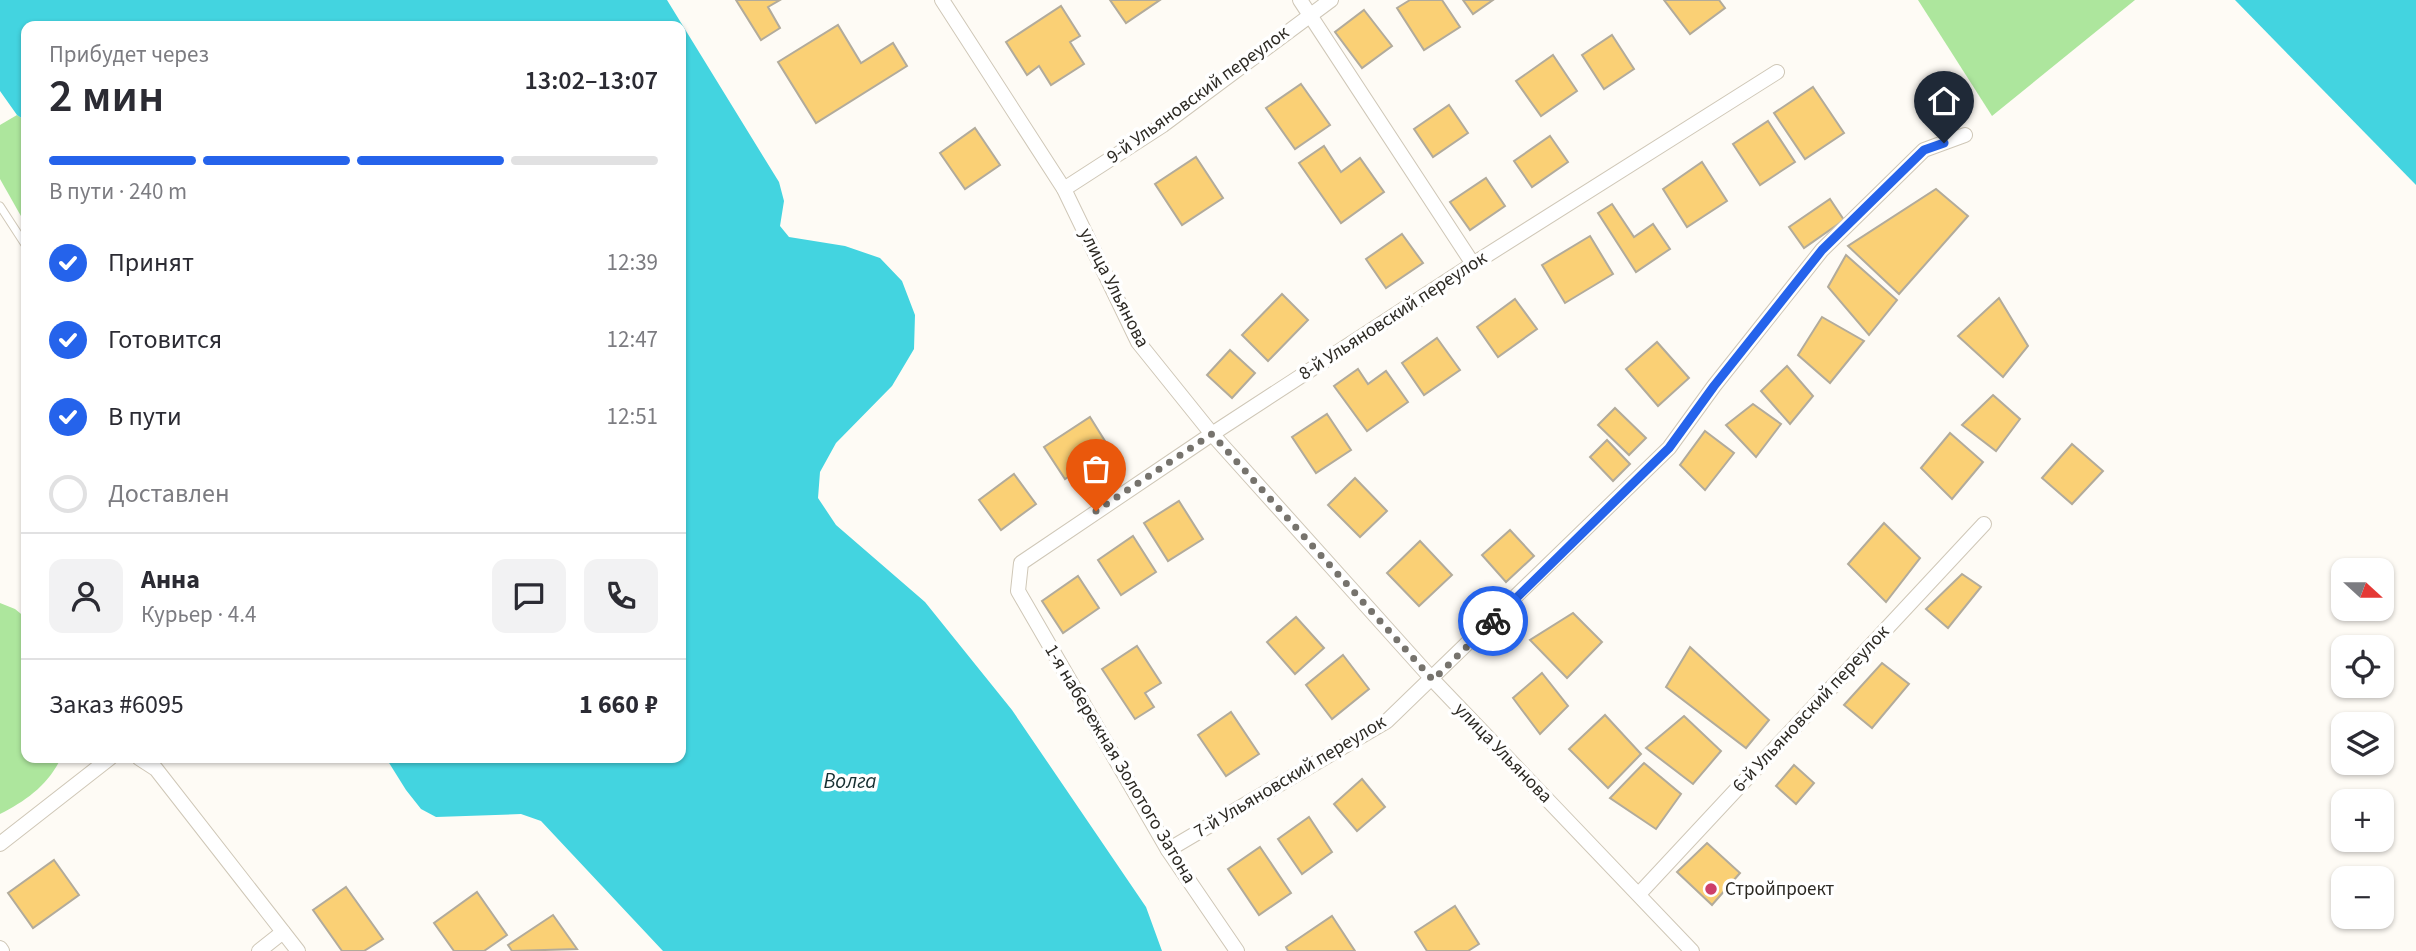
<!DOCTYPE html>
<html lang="ru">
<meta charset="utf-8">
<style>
:root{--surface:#fff;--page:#f2f2f3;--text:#2b2b33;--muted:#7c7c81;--line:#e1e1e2;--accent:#2563eb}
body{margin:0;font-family:"Source Sans 3",sans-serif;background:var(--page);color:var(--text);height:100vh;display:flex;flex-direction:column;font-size:26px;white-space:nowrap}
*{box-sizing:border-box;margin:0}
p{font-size:23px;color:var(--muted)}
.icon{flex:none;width:38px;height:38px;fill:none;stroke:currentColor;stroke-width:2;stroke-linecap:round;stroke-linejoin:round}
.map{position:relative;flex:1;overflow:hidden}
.sheet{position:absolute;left:21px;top:21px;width:665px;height:742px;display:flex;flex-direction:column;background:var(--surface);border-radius:14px;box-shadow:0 2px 5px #0004}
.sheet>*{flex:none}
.needle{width:46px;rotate:111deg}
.fabs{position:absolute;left:2331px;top:558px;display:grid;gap:14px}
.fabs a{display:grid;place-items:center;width:63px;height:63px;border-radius:14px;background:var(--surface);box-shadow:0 2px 5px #0004;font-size:35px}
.pin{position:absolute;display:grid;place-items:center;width:60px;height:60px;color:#fff;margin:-72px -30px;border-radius:50% 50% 50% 0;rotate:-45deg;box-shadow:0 0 7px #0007}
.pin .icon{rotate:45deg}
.courier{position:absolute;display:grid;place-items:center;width:70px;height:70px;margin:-35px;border:5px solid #2563eb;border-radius:50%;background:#fff;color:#222;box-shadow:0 2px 9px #0007}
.head em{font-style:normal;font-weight:600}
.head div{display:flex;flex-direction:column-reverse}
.head{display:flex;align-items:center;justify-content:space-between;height:119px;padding:0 28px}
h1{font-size:46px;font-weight:600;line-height:52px}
.bar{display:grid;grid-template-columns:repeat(4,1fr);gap:10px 7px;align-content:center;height:84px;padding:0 28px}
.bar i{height:9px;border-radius:5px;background:var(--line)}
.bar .on{background:var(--accent)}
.bar p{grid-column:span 4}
.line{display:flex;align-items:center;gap:18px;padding:0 28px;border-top:2px solid var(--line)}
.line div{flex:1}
.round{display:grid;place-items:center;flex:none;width:74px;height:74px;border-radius:14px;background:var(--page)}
ol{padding:0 28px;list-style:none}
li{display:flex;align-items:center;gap:21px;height:77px}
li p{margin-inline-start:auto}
li .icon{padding:7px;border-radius:50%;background:var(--accent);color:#fff;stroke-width:4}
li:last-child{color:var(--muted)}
li i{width:38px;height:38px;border:4px solid var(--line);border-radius:50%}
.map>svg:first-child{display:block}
</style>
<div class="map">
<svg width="2416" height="951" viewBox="0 0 2416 951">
<rect width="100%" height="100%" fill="#fefbf5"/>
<g fill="#ade69d">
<polygon points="1918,0 2135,0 1992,116"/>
<polygon points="17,115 26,121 26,225 0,179 0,125"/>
<path d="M0,603L15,609L26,618V758H61C48,785 26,801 0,814Z"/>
</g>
<g fill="#43d4e0">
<polygon points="0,0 667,0 779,182 784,201 780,226 789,237 845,246 880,258 902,281 915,315 914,349 892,386 836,443 820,472 818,498 836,525 925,602 1012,710 1146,907 1162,951 663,951 541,821 521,814 436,817 421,809 406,790 386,758 681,758 681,26 26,26 26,121 17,115 0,91"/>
<polygon points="2235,0 2416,0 2416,185"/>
</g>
<g fill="#fad075" stroke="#b2ab9b" stroke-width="2">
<polygon points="736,0 780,0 768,7 780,28 761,40"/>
<polygon points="1110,0 1160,0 1126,23"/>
<polygon points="1410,0 1442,0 1460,27 1424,50 1397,8"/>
<polygon points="1463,0 1493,0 1473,14"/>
<polygon points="1664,0 1719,0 1725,8 1690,34"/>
<polygon points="1061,6 1080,36 1070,42 1084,64 1051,85 1039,66 1027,75 1006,42"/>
<polygon points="1364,10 1392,46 1362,68 1335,32"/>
<polygon points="838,25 861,63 893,43 907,66 816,123 778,62"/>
<polygon points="1612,35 1634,69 1604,89 1582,55"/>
<polygon points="1553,55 1577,91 1541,116 1516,81"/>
<polygon points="1301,84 1330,125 1295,149 1266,108"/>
<polygon points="1813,87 1844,133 1805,159 1774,113"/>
<polygon points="1449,105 1468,133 1433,157 1414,129"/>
<polygon points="1768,121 1795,162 1760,185 1733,144"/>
<polygon points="975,128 1000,165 965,189 940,153"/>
<polygon points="1550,136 1568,162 1532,187 1514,161"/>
<polygon points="1324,146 1341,172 1360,158 1384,192 1341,223 1299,163"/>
<polygon points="1196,157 1223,198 1182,225 1155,184"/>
<polygon points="1702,162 1727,201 1687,227 1663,189"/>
<polygon points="1486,178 1505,206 1470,230 1450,202"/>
<polygon points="1936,189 1968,216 1899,294 1848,246"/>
<polygon points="1830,199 1844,220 1804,248 1789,227"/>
<polygon points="1612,204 1634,237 1653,224 1670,249 1636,272 1598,213"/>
<polygon points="1402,234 1423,263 1386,288 1366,259"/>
<polygon points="1590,236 1613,274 1565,303 1542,265"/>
<polygon points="1846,255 1897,300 1869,335 1828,287"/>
<polygon points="1282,294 1308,320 1268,361 1242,335"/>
<polygon points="1999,298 2028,346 2003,377 1958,336"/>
<polygon points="1515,299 1537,329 1498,357 1477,327"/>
<polygon points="1822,317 1864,341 1830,383 1798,355"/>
<polygon points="1437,338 1460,370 1424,395 1402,363"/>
<polygon points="1657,342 1689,378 1658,406 1626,369"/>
<polygon points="1230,350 1255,373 1232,398 1207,375"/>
<polygon points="1787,366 1813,396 1790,424 1761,391"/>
<polygon points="1358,369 1368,384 1386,371 1408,402 1367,431 1334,386"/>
<polygon points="1993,395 2020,419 1996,451 1962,425"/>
<polygon points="1753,404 1781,424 1756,457 1726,425"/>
<polygon points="1615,408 1646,438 1629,455 1598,425"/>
<polygon points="1327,414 1351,450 1316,473 1292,437"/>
<polygon points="1090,417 1110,449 1065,479 1044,447"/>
<polygon points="1705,431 1734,453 1705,490 1680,465"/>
<polygon points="1950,433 1983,462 1952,499 1921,468"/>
<polygon points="1607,440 1630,464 1613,481 1590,457"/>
<polygon points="2072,444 2103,471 2072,504 2042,478"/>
<polygon points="1014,474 1036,504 1001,530 979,500"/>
<polygon points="1355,478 1387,511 1360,537 1328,505"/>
<polygon points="1179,501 1203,539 1168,561 1144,523"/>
<polygon points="1884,523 1920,558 1886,602 1848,564"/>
<polygon points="1510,530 1534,556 1506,582 1482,555"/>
<polygon points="1133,536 1156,572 1121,595 1098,560"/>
<polygon points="1420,541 1452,575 1419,606 1387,573"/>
<polygon points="1962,574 1981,587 1948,628 1926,609"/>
<polygon points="1078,576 1099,608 1063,633 1042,601"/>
<polygon points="1573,613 1602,642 1567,678 1530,640"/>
<polygon points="1296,617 1324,648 1295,674 1267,642"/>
<polygon points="1137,646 1161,683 1145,693 1154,707 1135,719 1102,669"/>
<polygon points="1690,647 1769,720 1746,748 1666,687"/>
<polygon points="1343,655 1369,689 1332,719 1306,685"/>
<polygon points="1882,663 1909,684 1872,728 1844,705"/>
<polygon points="1542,673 1568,706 1540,734 1513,698"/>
<polygon points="1231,712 1259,754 1226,776 1198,735"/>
<polygon points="1605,715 1641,754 1608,788 1569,749"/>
<polygon points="1684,716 1721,751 1693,784 1646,748"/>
<polygon points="1644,763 1681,794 1656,829 1610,798"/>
<polygon points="1794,765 1814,783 1796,804 1776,786"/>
<polygon points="1362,779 1385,807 1357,831 1334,804"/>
<polygon points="1309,817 1332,852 1302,874 1278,839"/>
<polygon points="1707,843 1740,873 1712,905 1677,872"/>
<polygon points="1260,847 1291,893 1259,915 1228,869"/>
<polygon points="54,860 79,895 33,928 8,893"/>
<polygon points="346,887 383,939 364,951 342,951 313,910"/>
<polygon points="477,892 507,935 484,951 454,951 434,923"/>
<polygon points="1455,906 1479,944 1468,951 1427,951 1415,932"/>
<polygon points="553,915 577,949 512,951 508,945"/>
<polygon points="1332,916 1355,951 1288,951 1286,947"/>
</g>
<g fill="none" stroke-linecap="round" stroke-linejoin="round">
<g stroke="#cfc7b7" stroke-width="9">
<polyline id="lane" points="0,206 26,246"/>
</g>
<g stroke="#cfc7b7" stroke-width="16">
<g id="street">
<polyline points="942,0 1064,189 1138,342 1212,434 1433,680 1692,951"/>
<polyline points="1300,0 1473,264"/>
<polyline points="1064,189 1163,125 1331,0"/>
<polyline points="139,758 156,769 298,951"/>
<polyline points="0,844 110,758"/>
<polyline points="1168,850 1387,721 1669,448 1714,386 1822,250 1924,150 1965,135"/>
<polyline points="1639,894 1984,524"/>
<polyline points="0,948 2,951"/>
<polyline points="259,951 283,932"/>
<polyline points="1237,951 1168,850 1018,591 1021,563 1212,434 1473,264 1777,72"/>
</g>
</g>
<use href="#lane" stroke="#fff" stroke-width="7"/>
<use href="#street" stroke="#fff" stroke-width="14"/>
</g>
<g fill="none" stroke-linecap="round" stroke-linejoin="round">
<polyline stroke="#76736d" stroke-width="7" stroke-dasharray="0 12.6" points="1096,511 1212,434 1433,680 1493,621"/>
<polyline stroke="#2563eb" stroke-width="9" points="1493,621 1669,448 1714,386 1822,250 1924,150 1944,143"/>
</g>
<circle fill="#cd3f69" stroke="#fff" stroke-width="2.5" cx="1711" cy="889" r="7"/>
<g text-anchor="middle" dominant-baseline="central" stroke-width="7" stroke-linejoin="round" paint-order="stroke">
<g font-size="19" fill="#2d2a24" stroke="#fff">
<text transform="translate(1198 95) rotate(-36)">9-й Ульяновский переулок</text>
<text transform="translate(1114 288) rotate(63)">улица Ульянова</text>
<text transform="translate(1393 316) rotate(-33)">8-й Ульяновский переулок</text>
<text transform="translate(1811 709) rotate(-47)">6-й Ульяновский переулок</text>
<text transform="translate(1503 753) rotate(46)">улица Ульянова</text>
<text transform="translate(1120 764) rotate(59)">1-я набережная Золотого Затона</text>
<text transform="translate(1290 777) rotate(-31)">7-й Ульяновский переулок</text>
</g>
<g font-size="19" fill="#2d2a24" stroke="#fff" text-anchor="start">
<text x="1725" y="889">Стройпроект</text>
</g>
<g font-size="21" font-style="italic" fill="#172f31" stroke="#fff">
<text x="850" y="781">Волга</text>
</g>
</g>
</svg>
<div class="fabs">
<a><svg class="needle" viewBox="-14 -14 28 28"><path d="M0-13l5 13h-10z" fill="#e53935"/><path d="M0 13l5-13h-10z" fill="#7c7c81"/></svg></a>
<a><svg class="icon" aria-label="locate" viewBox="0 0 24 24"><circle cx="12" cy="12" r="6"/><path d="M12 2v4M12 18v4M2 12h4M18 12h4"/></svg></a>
<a><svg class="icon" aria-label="layers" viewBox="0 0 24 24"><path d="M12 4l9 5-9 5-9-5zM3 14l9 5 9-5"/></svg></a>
<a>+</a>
<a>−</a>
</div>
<div class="pin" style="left:1096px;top:511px;background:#ea580c"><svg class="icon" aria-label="bag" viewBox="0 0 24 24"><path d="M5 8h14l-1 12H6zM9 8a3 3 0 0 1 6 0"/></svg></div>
<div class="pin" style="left:1944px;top:143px;background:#1f2937"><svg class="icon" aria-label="home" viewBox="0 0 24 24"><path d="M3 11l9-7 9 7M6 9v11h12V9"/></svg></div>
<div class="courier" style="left:1493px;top:621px"><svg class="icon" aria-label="bike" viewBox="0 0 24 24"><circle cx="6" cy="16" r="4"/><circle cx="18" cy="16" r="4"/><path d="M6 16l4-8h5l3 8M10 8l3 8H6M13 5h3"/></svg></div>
<section class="sheet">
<div class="head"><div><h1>2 мин</h1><p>Прибудет через</p></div><em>13:02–13:07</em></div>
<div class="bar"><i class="on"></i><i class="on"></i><i class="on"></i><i></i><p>В пути · 240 m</p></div>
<ol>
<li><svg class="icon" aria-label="check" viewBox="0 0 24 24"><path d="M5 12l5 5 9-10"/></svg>Принят<p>12:39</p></li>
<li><svg class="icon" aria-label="check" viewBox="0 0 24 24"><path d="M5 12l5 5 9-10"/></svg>Готовится<p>12:47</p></li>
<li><svg class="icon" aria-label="check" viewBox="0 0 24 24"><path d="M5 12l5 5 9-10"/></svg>В пути<p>12:51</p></li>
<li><i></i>Доставлен</li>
</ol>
<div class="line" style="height:126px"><a class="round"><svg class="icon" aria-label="person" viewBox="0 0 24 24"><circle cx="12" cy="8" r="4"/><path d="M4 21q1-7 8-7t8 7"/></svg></a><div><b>Анна</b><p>Курьер · 4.4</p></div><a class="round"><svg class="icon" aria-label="chat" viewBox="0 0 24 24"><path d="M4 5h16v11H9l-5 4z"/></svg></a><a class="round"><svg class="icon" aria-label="phone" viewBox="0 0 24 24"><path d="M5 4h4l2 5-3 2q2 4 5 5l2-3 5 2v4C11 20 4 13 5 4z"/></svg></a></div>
<div class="line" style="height:91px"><div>Заказ #6095</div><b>1 660 ₽</b></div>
</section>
</div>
